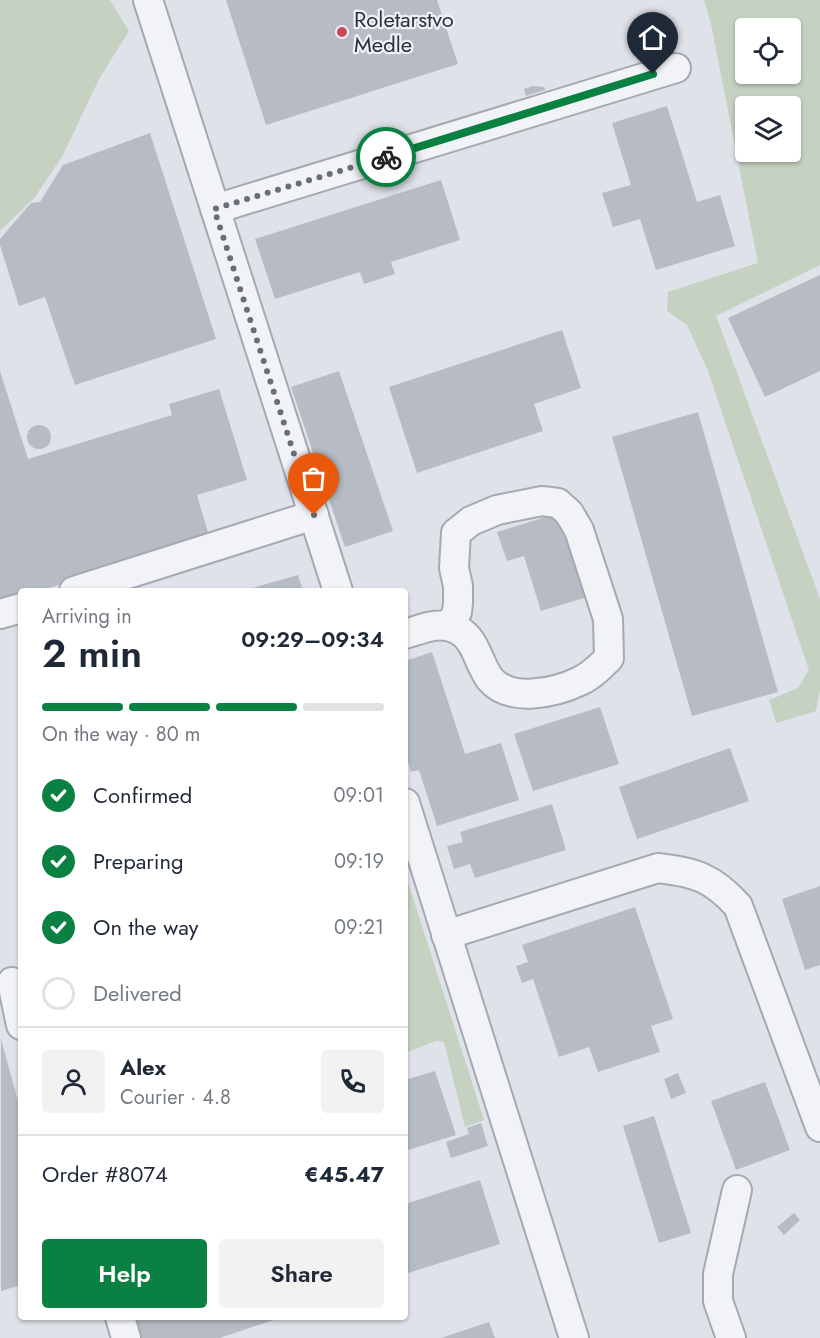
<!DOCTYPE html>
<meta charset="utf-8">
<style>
:root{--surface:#fff;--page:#f2f2f3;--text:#1f2937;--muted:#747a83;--line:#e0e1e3;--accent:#0b8043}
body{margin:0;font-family:Jost,sans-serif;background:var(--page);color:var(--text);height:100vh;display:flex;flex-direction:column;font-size:22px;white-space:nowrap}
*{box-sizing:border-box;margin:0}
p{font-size:20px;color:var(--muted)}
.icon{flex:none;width:33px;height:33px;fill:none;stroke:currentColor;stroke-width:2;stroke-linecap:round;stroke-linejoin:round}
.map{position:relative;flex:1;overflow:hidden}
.panel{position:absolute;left:18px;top:588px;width:390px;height:732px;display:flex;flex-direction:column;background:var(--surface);border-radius:6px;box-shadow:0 2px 4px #0004}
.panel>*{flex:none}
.fabs{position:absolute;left:735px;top:18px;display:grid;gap:12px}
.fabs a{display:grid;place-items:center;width:66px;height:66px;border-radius:6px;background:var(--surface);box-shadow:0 2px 4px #0004;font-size:30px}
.pin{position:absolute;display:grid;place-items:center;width:51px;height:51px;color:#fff;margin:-62px -26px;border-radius:50% 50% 50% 0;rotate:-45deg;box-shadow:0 0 6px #0007}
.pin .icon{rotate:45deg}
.courier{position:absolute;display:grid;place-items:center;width:60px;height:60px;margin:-30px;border:4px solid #0b8043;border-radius:50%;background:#fff;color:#222;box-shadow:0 2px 8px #0007}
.head em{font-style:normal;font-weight:600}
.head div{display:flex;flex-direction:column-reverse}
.head{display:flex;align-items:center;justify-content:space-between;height:102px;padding:0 24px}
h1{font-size:39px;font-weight:600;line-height:45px}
.bar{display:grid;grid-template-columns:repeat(4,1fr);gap:9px 6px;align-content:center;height:72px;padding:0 24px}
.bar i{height:8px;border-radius:4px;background:var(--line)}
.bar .selected{background:var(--accent)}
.bar p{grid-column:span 4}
.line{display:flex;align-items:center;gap:15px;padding:0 24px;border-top:2px solid var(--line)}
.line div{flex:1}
.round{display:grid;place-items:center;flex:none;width:63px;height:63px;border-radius:6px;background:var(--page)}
ol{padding:0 24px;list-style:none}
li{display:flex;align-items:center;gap:18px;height:66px}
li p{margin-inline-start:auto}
li .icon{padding:6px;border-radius:50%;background:var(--accent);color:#fff;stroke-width:4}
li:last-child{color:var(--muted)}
li i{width:33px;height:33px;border:3px solid var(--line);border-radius:50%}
.cta{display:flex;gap:12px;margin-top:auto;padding:12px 24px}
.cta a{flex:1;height:69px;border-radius:6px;background:var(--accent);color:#fff;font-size:24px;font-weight:600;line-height:69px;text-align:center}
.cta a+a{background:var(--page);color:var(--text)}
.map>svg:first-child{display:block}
</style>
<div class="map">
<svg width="820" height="1338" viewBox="0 0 820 1338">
<rect width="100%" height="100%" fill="#dfe2e8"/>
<g fill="#c5d1c1" fill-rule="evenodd">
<polygon points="0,0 110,0 129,31 99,79 63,155 35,197 0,231"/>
<path d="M704,0H820V265L716,316L820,599V690L816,711L776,723L769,700L798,688L809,670L708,371L687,325L667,311L668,292L758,263L711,24ZM790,28V74H746V28ZM790,106V152H746V106Z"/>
<polygon points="405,873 484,1120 465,1127 444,1042 436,1041 405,1053"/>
</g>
<g fill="#b7bcc4">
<polygon points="226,0 437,0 458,64 266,125"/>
<polygon points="533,86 544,87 545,90 526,96 524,89"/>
<polygon points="667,106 697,202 720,195 735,246 656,270 640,219 613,227 602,193 631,185 612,123"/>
<polygon points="150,133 216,339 75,385 45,297 19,306 0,245 0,239 31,203 40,202 63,165"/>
<polygon points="441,180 460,240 391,262 395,274 364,284 360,272 275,299 255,239"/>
<polygon points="820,275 820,371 765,397 728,318"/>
<polygon points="562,330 581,388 534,404 543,431 417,473 389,387"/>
<polygon points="0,371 28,459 172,415 169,404 219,389 247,480 197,495 210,539 39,591 21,591 21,596 0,603"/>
<polygon points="339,371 393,531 345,547 291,387"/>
<polygon points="698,412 778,692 692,716 612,437"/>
<circle cx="39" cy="437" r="12"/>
<polygon points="549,516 561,522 587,597 541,611 524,556 507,561 497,532"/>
<polygon points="298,575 303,591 245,591 245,590"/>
<polygon points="432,652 465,754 501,743 519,800 437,826 419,770 411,772 405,751 405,661"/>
<polygon points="600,707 619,764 533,791 514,734"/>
<polygon points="730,748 749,801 637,839 619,787"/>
<polygon points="552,804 566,850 475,878 470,864 454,869 447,846 463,842 460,832"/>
<polygon points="820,886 820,965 805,970 782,899"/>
<polygon points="635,907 673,1019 651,1026 660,1052 598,1072 589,1047 559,1057 533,979 522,983 516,966 528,962 522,945"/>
<polygon points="1,1039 21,1112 21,1285 1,1291"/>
<polygon points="435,1071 456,1135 405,1151 405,1080"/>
<polygon points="678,1073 686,1093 671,1099 664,1079"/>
<polygon points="765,1082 790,1150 736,1170 711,1101"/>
<polygon points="654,1116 691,1233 659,1243 623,1126"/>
<polygon points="481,1123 488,1146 451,1158 446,1142 469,1134 467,1128"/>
<polygon points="480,1180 500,1244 405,1274 405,1204"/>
<polygon points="794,1213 800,1220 784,1235 777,1227"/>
<polygon points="134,1317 282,1317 220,1338 132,1338"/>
<polygon points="489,1322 495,1338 441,1338"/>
</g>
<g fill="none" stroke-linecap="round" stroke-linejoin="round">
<g stroke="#a5a9b2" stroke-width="32">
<g id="minor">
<polyline points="148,0 338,591"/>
<polyline points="215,209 676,68"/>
<polyline points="74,591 314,515"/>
<polyline points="0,614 21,608"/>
<path d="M405,634C422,629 441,620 458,630C476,639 478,663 490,679C510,703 555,693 580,681C591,676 600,667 609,658L608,619L579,530L569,513L558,503L542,501L497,510L471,521L456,533L454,568L458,586V603L457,612L450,626"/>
<polyline points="405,803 574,1338"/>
<path d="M446,935L658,868C695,872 713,878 738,906L820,1127"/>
<polyline points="12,982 21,1025"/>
<polyline points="120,1317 126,1338"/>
<polyline points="731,1338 718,1301 718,1274 737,1190"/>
</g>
</g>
<use href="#minor" stroke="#f2f3f6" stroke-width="28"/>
</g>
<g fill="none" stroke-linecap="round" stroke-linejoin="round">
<polyline stroke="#696e7a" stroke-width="6" stroke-dasharray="0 10.8" points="314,515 214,209 386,157"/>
<polyline stroke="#0b8043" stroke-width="8" points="386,157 653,74"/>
</g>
<circle fill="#c8495b" stroke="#eef1f5" stroke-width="2" cx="342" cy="32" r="6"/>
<g text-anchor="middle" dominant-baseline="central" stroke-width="4.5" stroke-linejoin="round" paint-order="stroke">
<g font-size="22" fill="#29303e" stroke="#eef1f5" text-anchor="start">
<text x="354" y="19">Roletarstvo<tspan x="354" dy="25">Medle</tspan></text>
</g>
</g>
</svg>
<div class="fabs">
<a><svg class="icon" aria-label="locate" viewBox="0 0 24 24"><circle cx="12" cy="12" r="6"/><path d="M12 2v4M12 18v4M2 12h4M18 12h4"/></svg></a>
<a><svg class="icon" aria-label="layers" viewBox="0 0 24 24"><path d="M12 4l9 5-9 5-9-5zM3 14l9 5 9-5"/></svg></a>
</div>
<div class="pin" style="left:314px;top:515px;background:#ea580c"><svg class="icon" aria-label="bag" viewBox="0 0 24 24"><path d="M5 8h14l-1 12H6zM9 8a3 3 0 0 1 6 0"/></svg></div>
<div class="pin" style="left:653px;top:74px;background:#1f2937"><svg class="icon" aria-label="home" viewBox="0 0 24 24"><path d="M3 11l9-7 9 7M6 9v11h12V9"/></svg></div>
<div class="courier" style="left:386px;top:157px"><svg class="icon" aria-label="bike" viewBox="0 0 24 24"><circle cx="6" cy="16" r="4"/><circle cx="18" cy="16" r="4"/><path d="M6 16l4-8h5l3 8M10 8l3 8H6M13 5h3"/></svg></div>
<section class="panel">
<div class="head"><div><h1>2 min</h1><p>Arriving in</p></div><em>09:29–09:34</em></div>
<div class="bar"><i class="selected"></i><i class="selected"></i><i class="selected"></i><i></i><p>On the way · 80 m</p></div>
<ol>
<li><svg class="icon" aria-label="check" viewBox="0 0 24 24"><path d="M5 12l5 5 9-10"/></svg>Confirmed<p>09:01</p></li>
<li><svg class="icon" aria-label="check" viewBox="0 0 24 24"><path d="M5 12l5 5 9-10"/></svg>Preparing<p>09:19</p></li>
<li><svg class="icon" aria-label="check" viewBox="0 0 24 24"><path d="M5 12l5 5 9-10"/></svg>On the way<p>09:21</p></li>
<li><i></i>Delivered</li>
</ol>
<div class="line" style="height:108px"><a class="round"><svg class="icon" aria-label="person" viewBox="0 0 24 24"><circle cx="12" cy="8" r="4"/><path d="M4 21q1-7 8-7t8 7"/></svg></a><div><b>Alex</b><p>Courier · 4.8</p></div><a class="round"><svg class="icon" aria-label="phone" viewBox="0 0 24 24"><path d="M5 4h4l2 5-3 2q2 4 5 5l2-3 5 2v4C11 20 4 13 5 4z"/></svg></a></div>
<div class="line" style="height:78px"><div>Order #8074</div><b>€45.47</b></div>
<div class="cta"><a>Help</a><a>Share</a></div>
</section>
</div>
